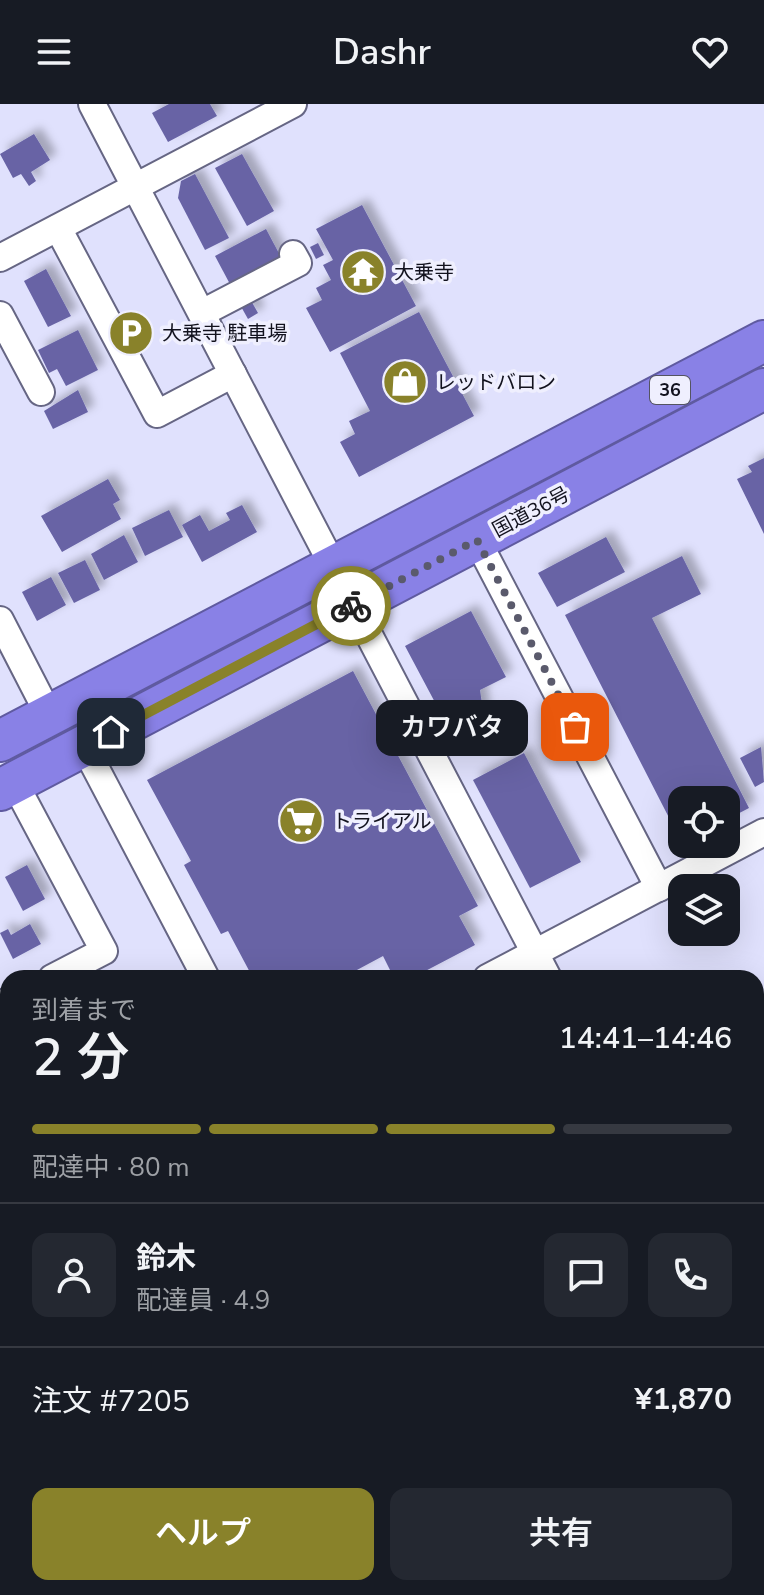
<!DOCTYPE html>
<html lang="ja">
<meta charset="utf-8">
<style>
:root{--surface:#171b24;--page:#242831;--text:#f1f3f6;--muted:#9ea1a6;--line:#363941;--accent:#89822a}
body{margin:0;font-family:"Nunito Sans","Noto Sans JP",sans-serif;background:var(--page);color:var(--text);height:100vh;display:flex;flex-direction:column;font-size:30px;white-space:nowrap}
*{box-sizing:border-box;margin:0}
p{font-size:26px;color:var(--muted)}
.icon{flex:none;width:44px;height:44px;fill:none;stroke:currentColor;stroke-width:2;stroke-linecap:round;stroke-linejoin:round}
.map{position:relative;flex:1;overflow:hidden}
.side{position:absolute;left:0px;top:866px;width:764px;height:626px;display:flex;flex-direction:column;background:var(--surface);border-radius:24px 24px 0 0;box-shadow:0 8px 32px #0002}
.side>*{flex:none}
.buttons{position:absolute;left:668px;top:682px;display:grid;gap:16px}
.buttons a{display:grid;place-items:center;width:72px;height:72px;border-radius:16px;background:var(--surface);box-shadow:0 8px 32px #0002;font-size:40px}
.pin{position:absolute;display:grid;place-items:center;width:68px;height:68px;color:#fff;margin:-34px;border-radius:16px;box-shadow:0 4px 12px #0006}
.courier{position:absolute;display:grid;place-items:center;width:80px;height:80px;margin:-40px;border:6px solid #89822a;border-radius:50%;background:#fff;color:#222;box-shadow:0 2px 10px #0007}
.bubble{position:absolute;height:56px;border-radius:16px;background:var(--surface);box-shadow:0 8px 32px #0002;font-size:26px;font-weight:600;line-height:56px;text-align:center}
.headline em{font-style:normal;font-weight:600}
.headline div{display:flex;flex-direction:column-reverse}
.headline{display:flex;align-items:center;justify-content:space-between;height:136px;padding:0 32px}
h1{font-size:52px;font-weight:600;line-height:60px}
.bar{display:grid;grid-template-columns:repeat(4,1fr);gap:12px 8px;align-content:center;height:96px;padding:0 32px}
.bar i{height:10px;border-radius:6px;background:var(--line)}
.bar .current{background:var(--accent)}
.bar p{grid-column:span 4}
.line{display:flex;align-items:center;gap:20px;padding:0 32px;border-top:2px solid var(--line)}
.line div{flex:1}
.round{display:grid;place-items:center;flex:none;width:84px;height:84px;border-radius:16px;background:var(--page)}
.cta{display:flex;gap:16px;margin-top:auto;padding:16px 32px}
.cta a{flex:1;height:92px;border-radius:16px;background:var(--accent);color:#fff;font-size:32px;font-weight:600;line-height:92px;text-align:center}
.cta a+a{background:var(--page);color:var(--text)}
header{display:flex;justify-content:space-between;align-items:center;height:104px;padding:0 32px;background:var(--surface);font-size:36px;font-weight:600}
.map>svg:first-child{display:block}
</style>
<header><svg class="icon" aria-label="menu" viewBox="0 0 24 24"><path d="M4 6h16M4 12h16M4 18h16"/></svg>Dashr<svg class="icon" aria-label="heart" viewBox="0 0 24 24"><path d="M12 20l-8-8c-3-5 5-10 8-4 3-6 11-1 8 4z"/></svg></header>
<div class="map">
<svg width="764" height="1491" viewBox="0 0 764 1491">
<defs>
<filter id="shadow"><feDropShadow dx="7" dy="-7" stdDeviation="4" flood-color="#0004"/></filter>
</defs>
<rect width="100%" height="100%" fill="#e0e1fd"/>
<g fill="#6763a5" filter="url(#shadow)">
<polygon points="169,0 210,0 217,12 168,38 152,9"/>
<polygon points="34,30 50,56 31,68 36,77 29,82 21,70 13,74 0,50"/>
<polygon points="242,50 274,107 247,122 215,64"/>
<polygon points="195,70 229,134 205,146 178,94 181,77"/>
<polygon points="362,101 416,202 330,248 306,204 322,196 316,184 331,176 323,161 333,156 316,125"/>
<polygon points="266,125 282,155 231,182 215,152"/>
<polygon points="318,139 324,151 316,155 310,143"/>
<polygon points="46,165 71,212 48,223 24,177"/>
<polygon points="249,193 258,209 248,215 239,199"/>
<polygon points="419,208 474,312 359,373 340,338 355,330 349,317 370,307 340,249"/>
<polygon points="78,226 98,266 66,282 57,265 49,269 38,246"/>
<polygon points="78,286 88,308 53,325 44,307"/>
<polygon points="764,354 764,430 737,375 752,368 748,362"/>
<polygon points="108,375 120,396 113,400 121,415 62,448 41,412"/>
<polygon points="242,401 257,428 202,458 182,421 200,411 209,427 230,416 226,409"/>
<polygon points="169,406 183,433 145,452 132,424"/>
<polygon points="124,431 138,458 104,476 91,450"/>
<polygon points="606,433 625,468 557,503 538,469"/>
<polygon points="682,452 701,490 652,514 749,704 726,716 726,696 682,696 682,739 565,511"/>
<polygon points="85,456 100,486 74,499 58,469"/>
<polygon points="51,473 66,501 37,517 22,488"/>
<polygon points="471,507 506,573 480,586 483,607 479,609 487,625 495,621 500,632 463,651 405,542"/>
<polygon points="353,567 478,802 459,812 475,841 412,874 394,874 383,852 342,874 253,874 228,827 221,830 184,761 191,757 147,676"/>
<polygon points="761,643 764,678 755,683 740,654"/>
<polygon points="524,649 581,758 530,784 473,676"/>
<polygon points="27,761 45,795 23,807 5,773"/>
<polygon points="30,820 41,840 13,855 0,829 8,825 11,831"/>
<polygon points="0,1060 8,1076 8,1095 0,1099"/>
</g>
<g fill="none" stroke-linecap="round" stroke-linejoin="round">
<g stroke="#666684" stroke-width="30">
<g id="minor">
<polyline points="92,0 548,874"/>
<polyline points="58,124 157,310 233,270"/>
<polyline points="0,154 293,0"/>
<polyline points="202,209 298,159 293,150"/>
<polyline points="0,211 41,288"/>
<polyline points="477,436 659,784"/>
<polyline points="0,516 49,611"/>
<polyline points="84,642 206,874"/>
<polyline points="14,678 104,847 52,874"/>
<polyline points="487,874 764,728"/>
<polyline points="0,901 8,897"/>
<polyline points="0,978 8,993"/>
<polyline points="0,1127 8,1123"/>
<polyline points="756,1264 764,1279"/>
<polyline points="0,1293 8,1289"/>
<polyline points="756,1349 764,1345"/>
<polyline points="0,1449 8,1465"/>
<polyline points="18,1484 22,1491"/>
<polyline points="203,1484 207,1491"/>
<polyline points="240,1491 254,1484"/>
<polyline points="484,1491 498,1484"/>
</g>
</g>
<g stroke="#5f5aa0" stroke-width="44">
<g id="highway">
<polyline points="0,637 764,237"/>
<polyline points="0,686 764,285"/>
</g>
</g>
<use href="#minor" stroke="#fff" stroke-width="26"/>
<use href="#highway" stroke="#8981e6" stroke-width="40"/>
<g stroke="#7c7c90" stroke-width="9">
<g id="rail">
<polyline points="756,1448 764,1443"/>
<polyline points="756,1463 764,1459"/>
<polyline points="673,1491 686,1484"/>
<polyline points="702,1491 716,1484"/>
<polyline points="734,1491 747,1484"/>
</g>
</g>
<use href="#rail" stroke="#efeffe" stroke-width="6" stroke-dasharray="18" stroke-linecap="butt"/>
</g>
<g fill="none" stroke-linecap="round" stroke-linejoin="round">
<polyline stroke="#5a5a6c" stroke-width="8" stroke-dasharray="0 14.4" points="351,502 477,436 575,623"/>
<polyline stroke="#89822a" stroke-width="10" points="111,628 351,502"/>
</g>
<defs>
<g id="temple-disc" transform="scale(2.3)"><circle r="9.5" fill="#89822a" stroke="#efeffe"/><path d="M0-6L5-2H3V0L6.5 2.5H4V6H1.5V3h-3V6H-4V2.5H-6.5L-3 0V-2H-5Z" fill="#fff"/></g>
<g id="parking-disc" transform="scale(2.3)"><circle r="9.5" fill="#89822a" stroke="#efeffe"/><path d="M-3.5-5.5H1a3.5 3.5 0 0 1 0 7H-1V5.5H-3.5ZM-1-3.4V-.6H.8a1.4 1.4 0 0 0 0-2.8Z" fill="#fff"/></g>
<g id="shop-disc" transform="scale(2.3)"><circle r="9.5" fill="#89822a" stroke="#efeffe"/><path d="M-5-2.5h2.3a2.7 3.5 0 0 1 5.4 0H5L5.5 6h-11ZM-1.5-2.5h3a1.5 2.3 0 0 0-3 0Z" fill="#fff"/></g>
<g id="supermarket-disc" transform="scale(2.3)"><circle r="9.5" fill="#89822a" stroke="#efeffe"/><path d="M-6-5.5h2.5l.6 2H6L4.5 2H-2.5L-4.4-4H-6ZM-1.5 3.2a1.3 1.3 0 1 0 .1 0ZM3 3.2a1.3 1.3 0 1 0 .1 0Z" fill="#fff"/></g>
</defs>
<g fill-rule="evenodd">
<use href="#temple-disc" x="363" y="168"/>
<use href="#parking-disc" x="131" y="229"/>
<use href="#shop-disc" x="405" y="278"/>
<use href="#supermarket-disc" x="301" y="717"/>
</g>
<g text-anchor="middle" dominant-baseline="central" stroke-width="7" stroke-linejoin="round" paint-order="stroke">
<rect fill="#efeffe" stroke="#545461" stroke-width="2" x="650" y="272" width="40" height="28" rx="6"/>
<g font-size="18" font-weight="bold" fill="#12121e">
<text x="670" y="286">36</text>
</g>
<g font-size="20" fill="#12121e" stroke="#efeffe" text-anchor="start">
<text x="394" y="168">大乗寺</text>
<text x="162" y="229">大乗寺 駐車場</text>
<text x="436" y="278">レッドバロン</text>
<text x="332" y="717">トライアル</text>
</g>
<g font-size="20" fill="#12121e" stroke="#efeffe">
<text transform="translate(531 408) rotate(-28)">国道36号</text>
</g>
</g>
</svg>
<div class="buttons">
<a><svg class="icon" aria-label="locate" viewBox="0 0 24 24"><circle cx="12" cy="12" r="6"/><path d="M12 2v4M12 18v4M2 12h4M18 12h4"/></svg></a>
<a><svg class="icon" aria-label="layers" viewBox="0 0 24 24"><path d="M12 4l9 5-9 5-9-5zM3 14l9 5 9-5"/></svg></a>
</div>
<div class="pin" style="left:575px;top:623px;background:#ea580c"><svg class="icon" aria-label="bag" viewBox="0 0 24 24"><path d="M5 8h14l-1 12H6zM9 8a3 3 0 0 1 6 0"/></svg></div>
<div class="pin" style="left:111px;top:628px;background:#1f2937"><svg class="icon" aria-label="home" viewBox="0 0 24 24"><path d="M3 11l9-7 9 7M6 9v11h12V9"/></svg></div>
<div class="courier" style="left:351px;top:502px"><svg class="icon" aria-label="bike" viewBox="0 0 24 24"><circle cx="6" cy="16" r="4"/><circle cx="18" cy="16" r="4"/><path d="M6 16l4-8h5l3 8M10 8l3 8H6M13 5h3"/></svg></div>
<div class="bubble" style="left:376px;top:596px;width:152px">カワバタ</div>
<section class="side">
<div class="headline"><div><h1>2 分</h1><p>到着まで</p></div><em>14:41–14:46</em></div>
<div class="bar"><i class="current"></i><i class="current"></i><i class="current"></i><i></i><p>配達中 · 80 m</p></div>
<div class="line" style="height:144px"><a class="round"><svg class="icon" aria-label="person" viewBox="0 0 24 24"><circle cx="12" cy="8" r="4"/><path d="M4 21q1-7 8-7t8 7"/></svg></a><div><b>鈴木</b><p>配達員 · 4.9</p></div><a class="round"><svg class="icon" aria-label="chat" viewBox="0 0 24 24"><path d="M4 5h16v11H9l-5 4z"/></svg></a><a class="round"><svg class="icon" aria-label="phone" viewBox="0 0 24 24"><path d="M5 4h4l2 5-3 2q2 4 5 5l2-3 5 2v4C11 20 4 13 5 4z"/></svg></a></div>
<div class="line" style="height:104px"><div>注文 #7205</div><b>¥1,870</b></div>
<div class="cta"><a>ヘルプ</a><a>共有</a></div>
</section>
</div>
